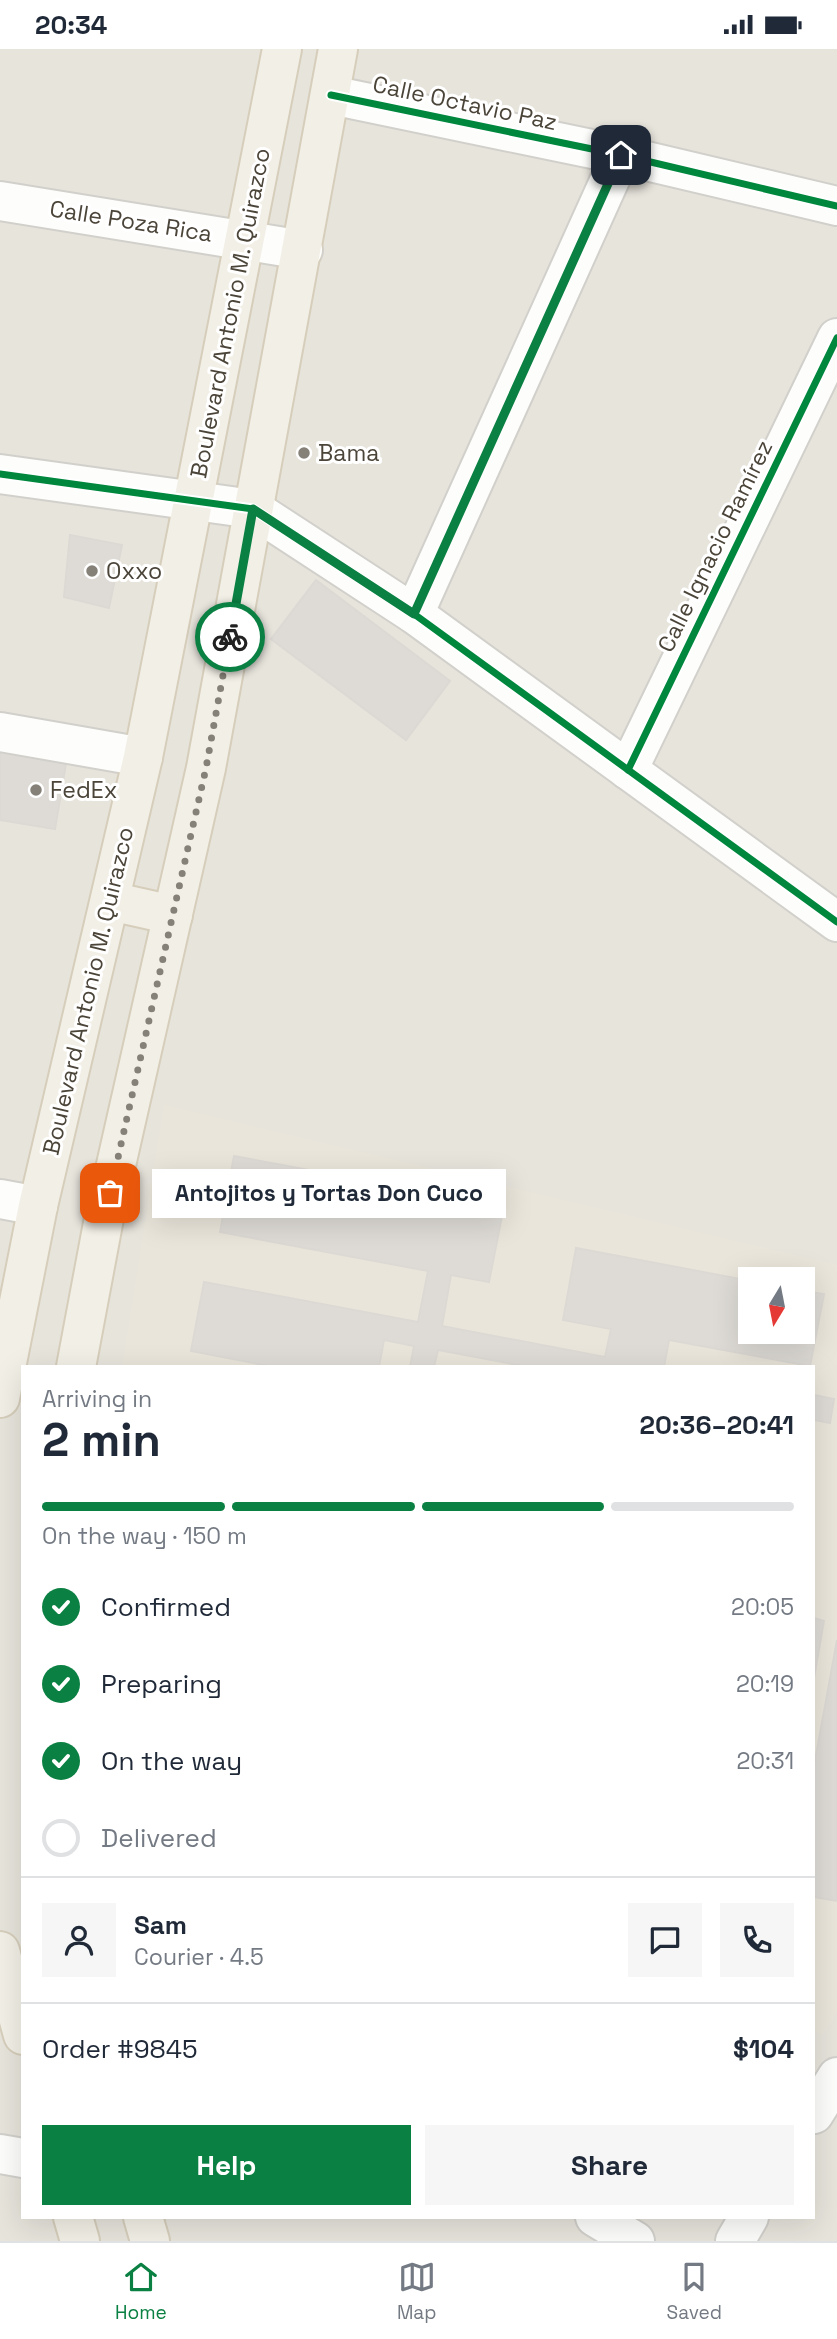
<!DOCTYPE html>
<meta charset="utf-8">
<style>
:root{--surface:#fff;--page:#f6f6f7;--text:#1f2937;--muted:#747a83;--line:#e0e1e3;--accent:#0b8043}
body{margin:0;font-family:"Space Grotesk",sans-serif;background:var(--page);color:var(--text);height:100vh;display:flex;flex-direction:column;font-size:26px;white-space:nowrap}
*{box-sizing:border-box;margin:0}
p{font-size:23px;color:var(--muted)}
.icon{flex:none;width:38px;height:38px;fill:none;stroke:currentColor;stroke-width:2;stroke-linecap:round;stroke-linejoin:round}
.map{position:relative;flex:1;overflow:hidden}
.panel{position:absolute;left:21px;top:1316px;width:794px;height:854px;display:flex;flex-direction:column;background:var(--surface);border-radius:0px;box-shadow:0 7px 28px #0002}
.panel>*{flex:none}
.needle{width:46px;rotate:190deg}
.tools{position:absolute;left:738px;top:1218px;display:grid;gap:14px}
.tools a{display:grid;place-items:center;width:77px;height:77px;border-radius:0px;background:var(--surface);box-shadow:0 7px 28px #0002;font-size:35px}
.pin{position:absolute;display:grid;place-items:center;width:60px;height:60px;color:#fff;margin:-30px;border-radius:14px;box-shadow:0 4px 10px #0006}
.courier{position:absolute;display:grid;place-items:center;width:70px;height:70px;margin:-35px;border:5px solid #0b8043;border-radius:50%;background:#fff;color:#222;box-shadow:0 2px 9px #0007}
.bubble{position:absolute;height:49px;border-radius:0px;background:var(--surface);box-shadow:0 7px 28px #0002;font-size:23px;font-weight:600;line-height:49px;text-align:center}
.head em{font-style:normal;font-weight:600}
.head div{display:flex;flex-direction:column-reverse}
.head{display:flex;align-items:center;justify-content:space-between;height:119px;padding:0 21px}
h1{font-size:46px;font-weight:600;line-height:52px}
.bar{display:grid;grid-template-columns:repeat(4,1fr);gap:10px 7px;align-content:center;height:84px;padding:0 21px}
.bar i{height:9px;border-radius:5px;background:var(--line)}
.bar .current{background:var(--accent)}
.bar p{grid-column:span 4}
.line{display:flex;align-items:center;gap:18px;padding:0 21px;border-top:2px solid var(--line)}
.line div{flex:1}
.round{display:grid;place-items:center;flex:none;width:74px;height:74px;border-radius:0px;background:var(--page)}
ol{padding:0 21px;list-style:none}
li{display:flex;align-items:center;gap:21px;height:77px}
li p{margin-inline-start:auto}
li .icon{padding:7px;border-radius:50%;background:var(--accent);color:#fff;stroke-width:4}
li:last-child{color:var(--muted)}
li i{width:38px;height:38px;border:4px solid var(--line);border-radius:50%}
.primary-button{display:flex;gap:14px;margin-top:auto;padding:14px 21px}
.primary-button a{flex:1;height:80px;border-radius:0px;background:var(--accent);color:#fff;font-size:28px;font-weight:600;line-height:80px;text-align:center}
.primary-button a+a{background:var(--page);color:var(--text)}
.status{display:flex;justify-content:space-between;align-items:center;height:49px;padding:0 35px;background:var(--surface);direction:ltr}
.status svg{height:19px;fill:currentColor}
.dock{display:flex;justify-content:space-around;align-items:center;height:98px;border-top:2px solid var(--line);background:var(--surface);font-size:19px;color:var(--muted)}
.dock a{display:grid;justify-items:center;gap:4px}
.dock .current{color:var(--accent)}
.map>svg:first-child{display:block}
</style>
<div class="status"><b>20:34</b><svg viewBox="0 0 49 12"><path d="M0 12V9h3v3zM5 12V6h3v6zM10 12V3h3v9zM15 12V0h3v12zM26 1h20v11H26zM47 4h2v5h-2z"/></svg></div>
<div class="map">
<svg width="837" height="2192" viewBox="0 0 837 2192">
<rect width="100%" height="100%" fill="#f4f2ee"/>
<path fill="#e7e4dc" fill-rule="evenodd" d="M0,0H837V2192H0ZM751,1230H803V1283H751ZM23,1318H814V2168H23Z"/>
<path fill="#eae5da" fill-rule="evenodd" d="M164,1056L837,1216V1963L822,1986L814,1980V1318H122ZM751,1230H803V1283H751Z"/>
<g fill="#dedbd6" stroke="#dcd9d4" stroke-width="2">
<polygon points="70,486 122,496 109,559 64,548"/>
<polygon points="316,531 450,632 406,691 271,590"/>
<polygon points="0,697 67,709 55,780 0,771"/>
<polygon points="234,1107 504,1157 489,1233 451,1226 442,1277 605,1308 611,1280 563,1271 576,1199 751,1232 751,1283 803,1283 803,1242 824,1245 810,1317 669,1291 664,1318 528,1318 438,1301 434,1318 410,1318 414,1297 384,1291 379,1318 274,1318 191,1302 204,1233 418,1273 428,1222 220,1183"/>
<polygon points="814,1346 834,1350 830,1374 814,1371"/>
<polygon points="814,1569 824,1572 814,1629"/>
<polygon points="837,1591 837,1852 814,1848 814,1717"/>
</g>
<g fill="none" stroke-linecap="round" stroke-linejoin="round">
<g stroke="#d2d0cb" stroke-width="42">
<g id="minor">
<polyline points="331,46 621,106 837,157"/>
<polyline points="0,152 303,201"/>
<polyline points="0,425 253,460 414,565 837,873"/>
<polyline points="414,565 621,106"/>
<polyline points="0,683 143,708"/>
<polyline points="628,721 837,289"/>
<polyline points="0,1150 38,1157"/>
<polyline points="814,2065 837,2028"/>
<polyline points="0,2105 23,2109"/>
<polyline points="595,2168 635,2192"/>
<polyline points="735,2192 749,2168"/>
</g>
</g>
<g stroke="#d6cebb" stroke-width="42">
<g id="major">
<polyline points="110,852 173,866"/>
<polyline points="76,1318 104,1169 206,719 338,0"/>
<polyline points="0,1349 38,1157 143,708 282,0"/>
<polyline points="0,1902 23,1986"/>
<polyline points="73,2168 80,2192"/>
<polyline points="143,2168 150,2192"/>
</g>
</g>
<use href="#minor" stroke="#fdfdfc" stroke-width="38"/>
<use href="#major" stroke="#f2efe6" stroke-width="38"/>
<g stroke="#fff" stroke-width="11">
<g id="cycleway">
<polyline points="331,46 621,106 837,157"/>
<polyline points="0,425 253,460 414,565 837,873"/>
<polyline points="628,721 837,289"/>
</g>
</g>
<use href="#cycleway" stroke="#00873e" stroke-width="7"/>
</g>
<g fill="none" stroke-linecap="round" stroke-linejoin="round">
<polyline stroke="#868178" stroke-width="7" stroke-dasharray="0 12.6" points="110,1144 206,719 230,588"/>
<polyline stroke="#0b8043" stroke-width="9" points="230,588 253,460 414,565 621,106"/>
</g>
<g fill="#868178" stroke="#fff" stroke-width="2.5">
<circle cx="304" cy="404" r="7"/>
<circle cx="92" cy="522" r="7"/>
<circle cx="36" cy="741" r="7"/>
</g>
<g text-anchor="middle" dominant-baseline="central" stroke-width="6" stroke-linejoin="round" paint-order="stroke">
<g font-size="23" fill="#4b4439" stroke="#fff">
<text transform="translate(465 54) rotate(12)">Calle Octavio Paz</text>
<text transform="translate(131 172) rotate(9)">Calle Poza Rica</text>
<text transform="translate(230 264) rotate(-79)">Boulevard Antonio M. Quirazco</text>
<text transform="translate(715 497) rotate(-64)">Calle Ignacio Ramírez</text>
<text transform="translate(88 942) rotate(-77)">Boulevard Antonio M. Quirazco</text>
</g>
<g font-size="23" fill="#4b4439" stroke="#fff" text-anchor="start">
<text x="318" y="404">Bama</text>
<text x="106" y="522">Oxxo</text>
<text x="50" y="741">FedEx</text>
</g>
</g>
</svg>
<div class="tools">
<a><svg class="needle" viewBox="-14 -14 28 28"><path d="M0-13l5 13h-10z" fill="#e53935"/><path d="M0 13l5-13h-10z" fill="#747a83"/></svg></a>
</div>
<div class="pin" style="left:110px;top:1144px;background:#ea580c"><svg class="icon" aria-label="bag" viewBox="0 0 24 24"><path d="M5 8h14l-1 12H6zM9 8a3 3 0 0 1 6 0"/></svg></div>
<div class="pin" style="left:621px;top:106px;background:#1f2937"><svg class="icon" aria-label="home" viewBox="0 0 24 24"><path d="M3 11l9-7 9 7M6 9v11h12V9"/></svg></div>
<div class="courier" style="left:230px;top:588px"><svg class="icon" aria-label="bike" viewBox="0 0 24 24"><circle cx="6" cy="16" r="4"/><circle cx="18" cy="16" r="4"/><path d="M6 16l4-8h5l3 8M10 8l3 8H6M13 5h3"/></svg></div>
<div class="bubble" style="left:152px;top:1120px;width:354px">Antojitos y Tortas Don Cuco</div>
<section class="panel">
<div class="head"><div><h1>2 min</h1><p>Arriving in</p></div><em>20:36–20:41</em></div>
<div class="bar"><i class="current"></i><i class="current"></i><i class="current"></i><i></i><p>On the way · 150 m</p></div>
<ol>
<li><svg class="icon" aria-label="check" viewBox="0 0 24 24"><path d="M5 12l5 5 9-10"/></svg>Confirmed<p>20:05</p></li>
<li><svg class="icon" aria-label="check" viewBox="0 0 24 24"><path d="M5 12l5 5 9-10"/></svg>Preparing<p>20:19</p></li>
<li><svg class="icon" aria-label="check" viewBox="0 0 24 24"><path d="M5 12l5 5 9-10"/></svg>On the way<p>20:31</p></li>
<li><i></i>Delivered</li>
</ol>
<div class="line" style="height:126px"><a class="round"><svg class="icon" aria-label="person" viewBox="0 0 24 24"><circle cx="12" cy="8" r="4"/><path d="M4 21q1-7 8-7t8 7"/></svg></a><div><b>Sam</b><p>Courier · 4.5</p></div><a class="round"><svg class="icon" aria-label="chat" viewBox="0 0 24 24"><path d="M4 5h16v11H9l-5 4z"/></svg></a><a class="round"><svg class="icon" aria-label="phone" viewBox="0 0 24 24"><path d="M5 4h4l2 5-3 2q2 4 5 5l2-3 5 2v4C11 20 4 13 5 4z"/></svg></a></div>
<div class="line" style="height:91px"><div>Order #9845</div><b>$104</b></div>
<div class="primary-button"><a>Help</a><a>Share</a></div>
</section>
</div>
<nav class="dock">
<a class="current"><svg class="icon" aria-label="home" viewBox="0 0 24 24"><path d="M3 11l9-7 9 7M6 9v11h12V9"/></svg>Home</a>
<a><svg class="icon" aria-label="map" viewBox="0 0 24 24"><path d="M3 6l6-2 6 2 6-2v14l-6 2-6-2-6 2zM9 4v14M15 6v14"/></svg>Map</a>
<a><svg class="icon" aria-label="saved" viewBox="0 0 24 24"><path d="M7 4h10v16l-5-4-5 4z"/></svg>Saved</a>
</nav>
